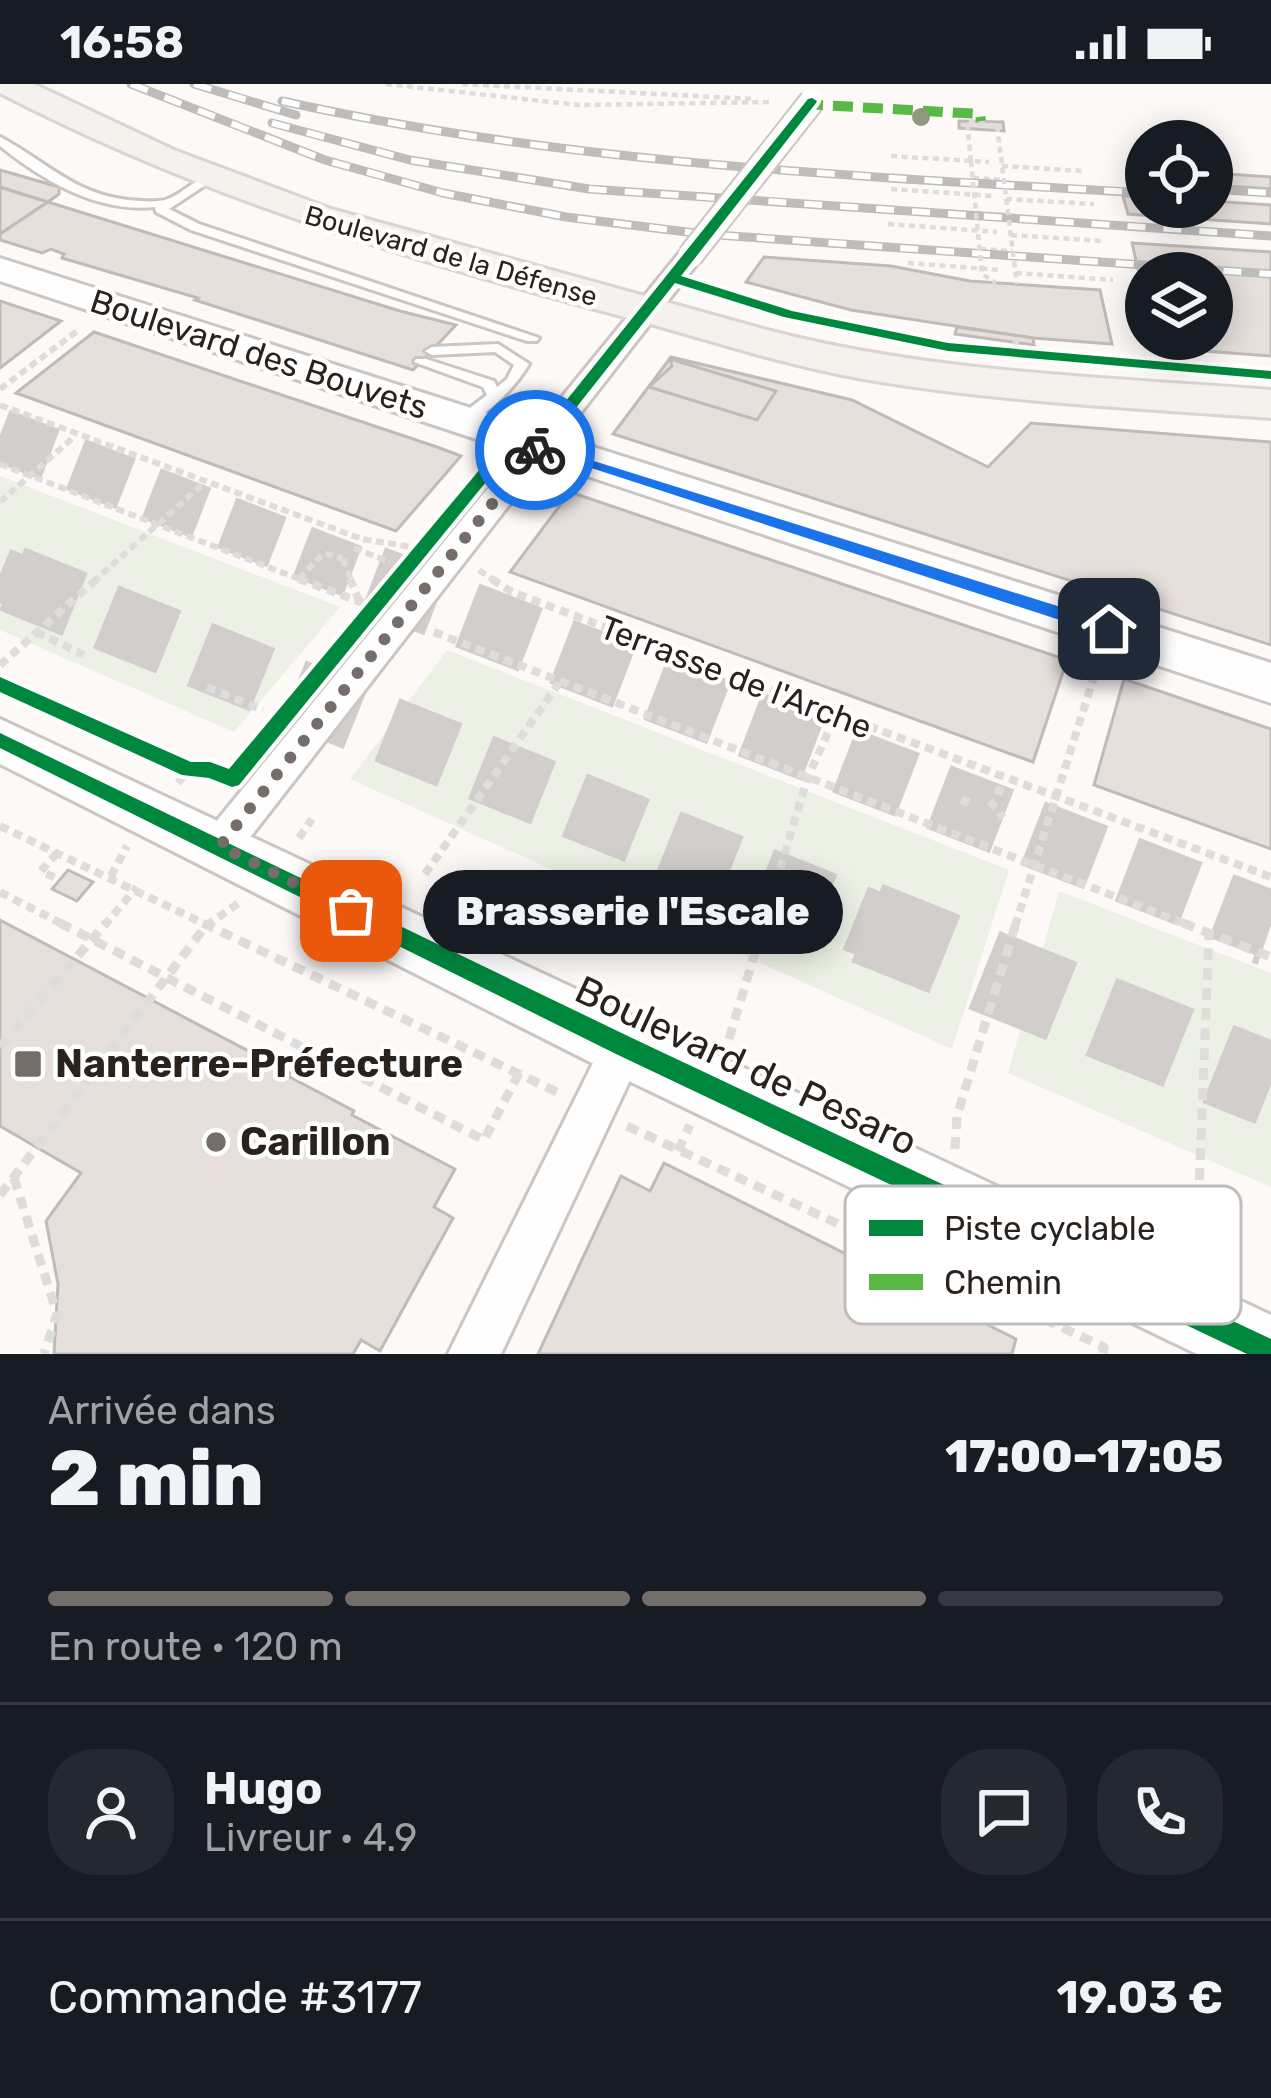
<!DOCTYPE html>
<html lang="fr">
<meta charset="utf-8">
<style>
:root{--surface:#171b24;--page:#242831;--text:#f1f3f6;--muted:#9ea1a6;--line:#363941;--accent:#746d69}
body{margin:0;font-family:Rubik,sans-serif;background:var(--page);color:var(--text);height:100vh;display:flex;flex-direction:column;font-size:45px;white-space:nowrap}
*{box-sizing:border-box;margin:0}
p{font-size:39px;color:var(--muted)}
.icon{flex:none;width:66px;height:66px;fill:none;stroke:currentColor;stroke-width:2;stroke-linecap:round;stroke-linejoin:round}
.map{position:relative;height:1270px;overflow:hidden}
.panel{display:flex;flex-direction:column;background:var(--surface);flex:1}
.panel>*{flex:none}
.fabs{position:absolute;left:1125px;top:36px;display:grid;gap:24px}
.fabs a{display:grid;place-items:center;width:108px;height:108px;border-radius:50%;background:var(--surface);box-shadow:0 6px 30px #0003;font-size:60px}
.pin{position:absolute;display:grid;place-items:center;width:102px;height:102px;color:#fff;margin:-51px;border-radius:24px;box-shadow:0 6px 18px #0006}
.courier{position:absolute;display:grid;place-items:center;width:120px;height:120px;margin:-60px;border:9px solid #1a73e8;border-radius:50%;background:#fff;color:#222;box-shadow:0 3px 15px #0007}
.bubble{position:absolute;height:84px;border-radius:42px;background:var(--surface);box-shadow:0 6px 30px #0003;font-size:39px;font-weight:800;line-height:84px;text-align:center}
.summary em{font-style:normal;font-weight:800}
.summary div{display:flex;flex-direction:column-reverse}
.summary{display:flex;align-items:center;justify-content:space-between;height:204px;padding:0 48px}
h1{font-size:78px;font-weight:800;line-height:90px}
.bar{display:grid;grid-template-columns:repeat(4,1fr);gap:18px 12px;align-content:center;height:144px;padding:0 48px}
.bar i{height:15px;border-radius:9px;background:var(--line)}
.bar .on{background:var(--accent)}
.bar p{grid-column:span 4}
.line{display:flex;align-items:center;gap:30px;padding:0 48px;border-top:3px solid var(--line)}
.line div{flex:1}
.round{display:grid;place-items:center;flex:none;width:126px;height:126px;border-radius:48px;background:var(--page)}
.status{display:flex;justify-content:space-between;align-items:center;height:84px;padding:0 60px;background:var(--surface);direction:ltr}
.status svg{height:33px;fill:currentColor}
.map>svg:first-child{display:block}
</style>
<div class="status"><b>16:58</b><svg viewBox="0 0 49 12"><path d="M0 12V9h3v3zM5 12V6h3v6zM10 12V3h3v9zM15 12V0h3v12zM26 1h20v11H26zM47 4h2v5h-2z"/></svg></div>
<div class="map">
<svg width="1271" height="1270" viewBox="0 0 1271 1270">
<rect width="100%" height="100%" fill="#fcf9f7"/>
<g fill="#edf1e5">
<polygon points="0,392 340,523 234,648 0,546"/>
<polygon points="447,566 1009,786 952,965 350,695"/>
<polygon points="1059,807 1271,889 1271,1103 1008,989"/>
</g>
<g fill="#e6dfdc" stroke="#c1bbb8" stroke-width="3">
<polygon points="959,37 1003,38 1004,47 959,44"/>
<polygon points="0,86 59,103 59,110 48,118 0,103"/>
<polygon points="1212,89 1271,93 1271,105 1212,101"/>
<polygon points="0,103 18,109 48,118 0,150"/>
<polygon points="1123,112 1146,113 1146,123 1212,123 1212,117 1271,121 1271,140 1128,130"/>
<polygon points="48,118 400,227 456,241 413,286 195,216 198,214 62,174 64,170 51,165 42,169 0,156 0,150"/>
<polygon points="1132,159 1271,168 1271,272 1191,266 1188,255 1212,255 1212,189 1146,189 1142,202"/>
<polygon points="764,173 891,182 970,197 1100,206 1112,260 1033,254 851,226 746,198"/>
<polygon points="0,217 61,237 0,284"/>
<polygon points="957,243 1033,254 1034,261 955,250"/>
<polygon points="94,248 437,363 461,372 396,447 16,309"/>
<polygon points="671,273 852,316 988,383 1031,339 1271,358 1271,561 613,350"/>
<polygon points="670,275 776,307 757,336 649,303 672,282"/>
<polygon points="570,408 1067,576 1033,678 510,488"/>
<polygon points="1124,595 1271,645 1271,765 1094,701"/>
<polygon points="68,786 93,798 77,817 52,805"/>
<polygon points="0,836 290,989 288,992 354,1027 352,1031 455,1085 434,1123 453,1134 380,1267 361,1256 353,1270 54,1270 58,1200 46,1137 81,1089 0,1042"/>
<polygon points="664,1079 1016,1255 1012,1270 538,1270 621,1092 650,1107"/>
</g>
<g fill="none" stroke-linecap="round" stroke-linejoin="round">
<g stroke="#d2cecb" stroke-width="54" stroke-dasharray="54 27" stroke-linecap="butt">
<polyline points="0,351 380,498"/>
<polyline points="0,490 19,498"/>
</g>
<g stroke="#d2cecb" stroke-width="68" stroke-dasharray="68 33" stroke-linecap="butt">
<polyline points="12,495 875,842"/>
<polyline points="373,495 1271,841"/>
</g>
<g stroke="#d2cecb" stroke-width="84" stroke-dasharray="84 42" stroke-linecap="butt">
<polyline points="867,839 1271,1001"/>
<polyline points="1265,839 1271,841"/>
</g>
<g stroke="#ccc6c3" stroke-width="6">
<g id="lane">
<path d="M0,53C44,76 75,111 129,116C141,117 157,119 168,115C184,109 193,95 210,94V98L169,125L199,140L539,254L537,257H527L191,146L156,128L155,123C97,129 44,97 0,62Z"/>
<path d="M498,260L529,280C517,301 481,341 457,340V334L487,311L483,303L414,278L416,275H426L494,297L497,303L507,295L514,281L495,268L432,271L425,267L432,263Z"/>
</g>
</g>
<g stroke="#ccc6c3" stroke-width="6">
<g id="street">
<polygon points="690,164 703,172 699,177 234,774 220,779 206,774 200,762 206,750 681,167"/>
<polygon points="624,941 639,947 646,962 501,1270 448,1270 609,947"/>
</g>
</g>
<g stroke="#ccc6c3" stroke-width="6">
<g id="secondary">
<polygon points="0,174 1271,579 1271,619 0,197"/>
<polygon points="0,635 1271,1231 1271,1270 1197,1270 602,984 0,680"/>
</g>
</g>
<g stroke="#d8d5d3" stroke-width="6">
<path id="primary" d="M0,0H34L174,66L331,125L767,246C931,289 1103,293 1271,306V334C1135,324 998,318 863,295C782,281 704,254 625,233C408,176 199,112 0,9Z"/>
</g>
<g stroke="#dedddc" stroke-width="4.5" stroke-dasharray="6 4.5" stroke-linecap="butt">
<polyline points="386,0 579,21 772,18"/>
<polyline points="462,0 754,15"/>
<polyline points="891,72 989,78"/>
<polyline points="971,77 967,37 997,42"/>
<polyline points="1002,82 1083,87"/>
<polyline points="973,94 1004,96"/>
<polyline points="891,105 993,112"/>
<polyline points="1006,115 1094,120"/>
<polyline points="976,129 1008,131"/>
<polyline points="888,140 997,148"/>
<polyline points="1011,151 1102,157"/>
<polyline points="980,165 1013,167"/>
<polyline points="908,179 1002,186"/>
<polyline points="1016,189 1113,196"/>
</g>
<g stroke="#dedddc" stroke-width="6" stroke-dasharray="8 4.5" stroke-linecap="butt">
<polyline points="1015,262 1017,252"/>
<polyline points="0,305 80,245"/>
<polyline points="0,321 362,455 417,464"/>
<polyline points="0,380 307,498"/>
<polyline points="0,418 75,352"/>
<polyline points="354,464 390,478"/>
<polyline points="343,475 352,498"/>
<polyline points="479,486 496,498"/>
<polyline points="299,495 324,469 343,475"/>
<polyline points="93,498 204,399"/>
</g>
<g stroke="#dedddc" stroke-width="8" stroke-dasharray="9 6" stroke-linecap="butt">
<polyline points="299,495 368,521"/>
<polyline points="350,495 359,517"/>
<polyline points="492,495 512,508 1271,793"/>
<polyline points="36,548 84,571"/>
<polyline points="434,548 1191,842"/>
<polyline points="0,581 97,495"/>
<polyline points="207,603 263,626"/>
<polyline points="178,699 189,686"/>
<polyline points="995,705 1010,710"/>
<polyline points="990,717 1003,734"/>
<polyline points="963,721 969,709"/>
<polyline points="0,742 209,842"/>
<polyline points="299,754 312,735"/>
<polyline points="57,769 41,787 60,796"/>
<polyline points="425,790 559,599"/>
<polyline points="111,792 127,762"/>
<polyline points="0,808 66,842"/>
<polyline points="104,842 137,803"/>
<polyline points="206,842 240,818"/>
<polyline points="763,842 807,695 836,631"/>
<polyline points="1015,842 1098,580"/>
</g>
<g stroke="#dedddc" stroke-width="9" stroke-dasharray="12 8" stroke-linecap="butt">
<polyline points="60,839 484,1056 519,989"/>
<polyline points="203,839 561,1010"/>
<polyline points="1183,839 1271,873"/>
<polyline points="729,955 764,839"/>
<polyline points="0,963 106,839"/>
<polyline points="627,1042 1104,1263 1103,1270"/>
<polyline points="955,1065 957,1032 1016,839"/>
<polyline points="678,1067 690,1041"/>
<polyline points="14,1094 57,1230 44,1270"/>
<polyline points="0,1111 208,839"/>
<polyline points="1197,1156 1209,849"/>
</g>
<use href="#lane" fill="#fffefe" fill-rule="evenodd"/>
<use href="#street" fill="#fffefe" fill-rule="evenodd"/>
<use href="#secondary" fill="#fffefe" fill-rule="evenodd"/>
<use href="#primary" fill="#f5f1ec" fill-rule="evenodd"/>
<g stroke="#bebdbc" stroke-width="9">
<g id="rail">
<polyline points="131,0 325,76 443,109 566,133 703,150 1271,190"/>
<polyline points="194,0 296,31"/>
<path d="M282,17C567,80 855,92 1146,109"/>
<polyline points="272,39 410,76 589,105 1271,152"/>
<polyline points="1212,105 1271,109"/>
</g>
</g>
<use href="#rail" stroke="#fff" stroke-width="6" stroke-dasharray="18" stroke-linecap="butt"/>
<g stroke="#ccc6c3" stroke-width="28" stroke-linecap="butt">
<polyline id="street-bridge" points="690,172 812,17"/>
</g>
<g stroke="#dedddc" stroke-width="4.5" stroke-dasharray="6 4.5" stroke-linecap="butt">
<polyline points="997,42 1017,200"/>
<polyline points="971,77 982,190 996,199"/>
</g>
<use href="#street-bridge" stroke="#fffefe" stroke-width="24"/>
<polyline stroke="#58b947" stroke-width="10" stroke-dasharray="20 10" stroke-linecap="butt" points="803,20 980,30 981,37"/>
<g stroke="#fff" stroke-width="8">
<g id="cycleway">
<polygon points="812,14 817,17 816,19 681,192 792,227 948,259 1271,287 1271,295 948,267 784,233 675,199 525,388 520,389 499,382 239,701 232,703 209,694 182,691 0,608 0,593 191,678 210,678 229,685 491,372 496,371 517,378 808,15"/>
<polygon points="0,649 632,954 1271,1255 1271,1270 1247,1270 616,970 0,664"/>
</g>
</g>
<use href="#cycleway" fill="#00873e" fill-rule="evenodd"/>
</g>
<circle fill="#909980" cx="921" cy="33" r="9"/>
<polygon fill="#1a73e8" points="533,358 1115,540 1118,545 1109,552 542,368 529,370"/>
<g fill="none" stroke-linecap="round" stroke-linejoin="round">
<polyline stroke="#746d69" stroke-width="12" stroke-dasharray="0 21.6" points="351,827 220,762 535,366"/>
</g>
<g fill="#746d69" stroke="#fff" stroke-width="4.5">
<rect x="13" y="965" width="30" height="30" rx="6"/>
<circle cx="216" cy="1058" r="12"/>
</g>
<g text-anchor="middle" dominant-baseline="central" stroke-width="9" stroke-linejoin="round" paint-order="stroke">
<g font-size="27" fill="#2a221d" stroke="#fff">
<text transform="translate(451 172) rotate(16)">Boulevard de la Défense</text>
</g>
<g font-size="33" fill="#2a221d" stroke="#fff">
<text transform="translate(259 270) rotate(18)">Boulevard des Bouvets</text>
<text transform="translate(736 593) rotate(21)">Terrasse de l'Arche</text>
</g>
<g font-size="39" font-weight="bold" fill="#2a221d" stroke="#fff" text-anchor="start">
<text x="55" y="980">Nanterre-Préfecture</text>
<text x="240" y="1058">Carillon</text>
</g>
<g font-size="39" fill="#2a221d" stroke="#fff">
<text transform="translate(746 982) rotate(25)">Boulevard de Pesaro</text>
</g>
</g>
<rect x="845" y="1102" width="396" height="138" rx="18" fill="#fff" stroke="#bfbdbb" stroke-width="3"/>
<rect x="869" y="1136" width="54" height="16" fill="#00873e"/>
<rect x="869" y="1190" width="54" height="16" fill="#58b947"/>
<g font-size="33" fill="#2a221d">
<text x="944" y="1156">Piste cyclable</text>
<text x="944" y="1210">Chemin</text>
</g>
</svg>
<div class="fabs">
<a><svg class="icon" aria-label="locate" viewBox="0 0 24 24"><circle cx="12" cy="12" r="6"/><path d="M12 2v4M12 18v4M2 12h4M18 12h4"/></svg></a>
<a><svg class="icon" aria-label="layers" viewBox="0 0 24 24"><path d="M12 4l9 5-9 5-9-5zM3 14l9 5 9-5"/></svg></a>
</div>
<div class="pin" style="left:351px;top:827px;background:#ea580c"><svg class="icon" aria-label="bag" viewBox="0 0 24 24"><path d="M5 8h14l-1 12H6zM9 8a3 3 0 0 1 6 0"/></svg></div>
<div class="pin" style="left:1109px;top:545px;background:#1f2937"><svg class="icon" aria-label="home" viewBox="0 0 24 24"><path d="M3 11l9-7 9 7M6 9v11h12V9"/></svg></div>
<div class="courier" style="left:535px;top:366px"><svg class="icon" aria-label="bike" viewBox="0 0 24 24"><circle cx="6" cy="16" r="4"/><circle cx="18" cy="16" r="4"/><path d="M6 16l4-8h5l3 8M10 8l3 8H6M13 5h3"/></svg></div>
<div class="bubble" style="left:423px;top:786px;width:420px">Brasserie l'Escale</div>
</div>
<section class="panel">
<div class="summary"><div><h1>2 min</h1><p>Arrivée dans</p></div><em>17:00–17:05</em></div>
<div class="bar"><i class="on"></i><i class="on"></i><i class="on"></i><i></i><p>En route · 120 m</p></div>
<div class="line" style="height:216px"><a class="round"><svg class="icon" aria-label="person" viewBox="0 0 24 24"><circle cx="12" cy="8" r="4"/><path d="M4 21q1-7 8-7t8 7"/></svg></a><div><b>Hugo</b><p>Livreur · 4.9</p></div><a class="round"><svg class="icon" aria-label="chat" viewBox="0 0 24 24"><path d="M4 5h16v11H9l-5 4z"/></svg></a><a class="round"><svg class="icon" aria-label="phone" viewBox="0 0 24 24"><path d="M5 4h4l2 5-3 2q2 4 5 5l2-3 5 2v4C11 20 4 13 5 4z"/></svg></a></div>
<div class="line" style="height:156px"><div>Commande #3177</div><b>19.03 €</b></div>
</section>
